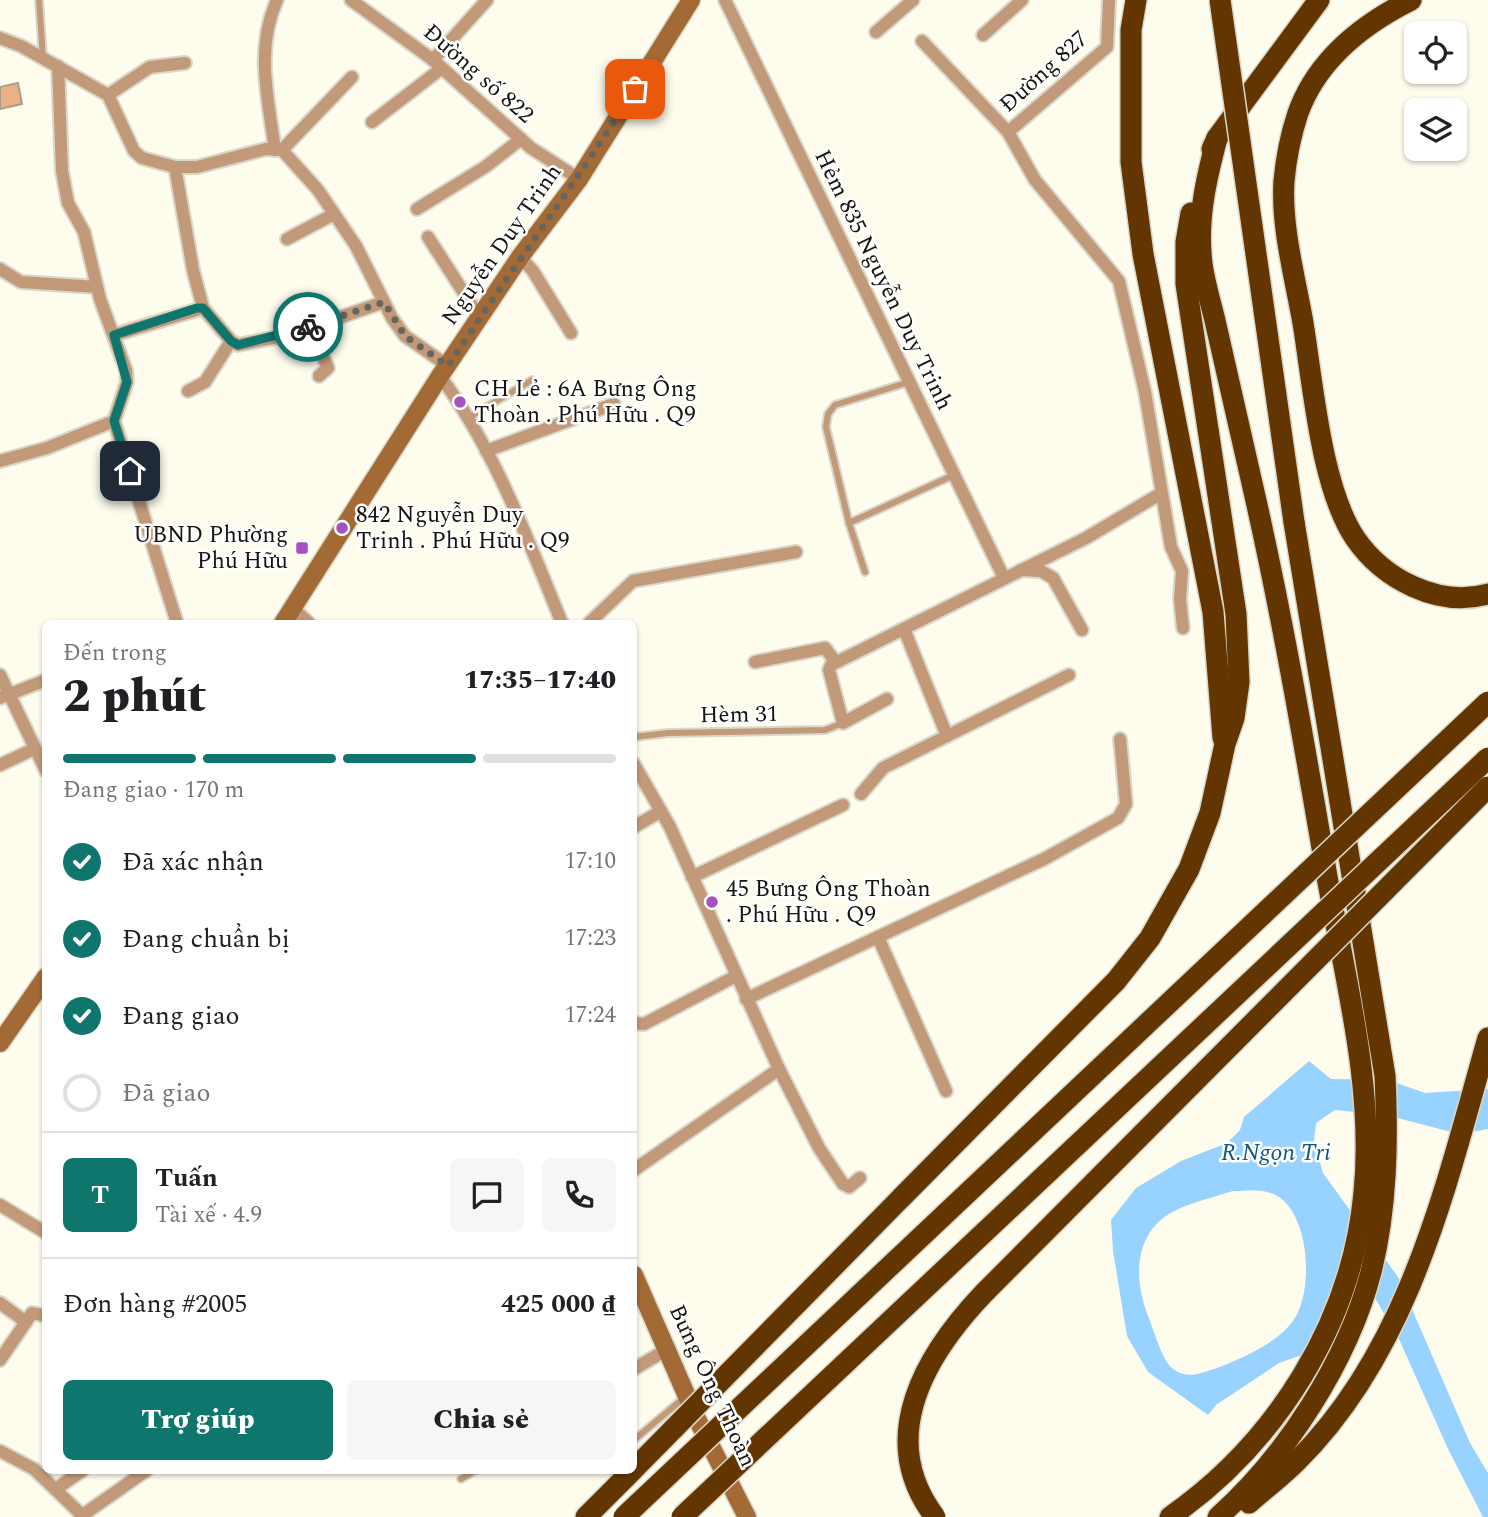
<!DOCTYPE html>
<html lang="vi">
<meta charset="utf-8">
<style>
:root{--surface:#fff;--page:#f6f6f6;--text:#202124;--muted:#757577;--line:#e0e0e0;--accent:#0f766e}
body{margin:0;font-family:Spectral,serif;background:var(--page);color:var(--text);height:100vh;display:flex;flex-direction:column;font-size:26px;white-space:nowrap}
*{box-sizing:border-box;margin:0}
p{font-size:23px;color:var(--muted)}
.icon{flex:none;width:38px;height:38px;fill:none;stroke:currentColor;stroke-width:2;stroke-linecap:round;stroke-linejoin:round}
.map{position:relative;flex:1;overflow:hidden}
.sheet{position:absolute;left:42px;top:620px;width:595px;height:854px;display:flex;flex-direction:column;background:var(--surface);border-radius:10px;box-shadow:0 2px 5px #0004}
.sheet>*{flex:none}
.buttons{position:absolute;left:1404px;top:21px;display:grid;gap:14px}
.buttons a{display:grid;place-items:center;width:63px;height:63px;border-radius:10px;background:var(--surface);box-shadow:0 2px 5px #0004;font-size:35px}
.pin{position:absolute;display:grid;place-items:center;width:60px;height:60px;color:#fff;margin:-30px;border-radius:14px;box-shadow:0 4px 10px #0006}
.courier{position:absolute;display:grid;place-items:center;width:70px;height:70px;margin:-35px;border:5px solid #0f766e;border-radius:50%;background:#fff;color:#222;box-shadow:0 2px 9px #0007}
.overview em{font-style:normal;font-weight:800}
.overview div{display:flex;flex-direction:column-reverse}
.overview{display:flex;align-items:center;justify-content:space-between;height:119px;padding:0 21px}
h1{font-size:46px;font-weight:800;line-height:52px}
.bar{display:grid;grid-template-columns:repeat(4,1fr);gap:10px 7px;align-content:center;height:84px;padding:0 21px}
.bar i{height:9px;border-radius:5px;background:var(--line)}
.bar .current{background:var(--accent)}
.bar p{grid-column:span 4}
.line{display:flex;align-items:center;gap:18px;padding:0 21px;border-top:2px solid var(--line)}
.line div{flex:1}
.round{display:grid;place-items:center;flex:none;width:74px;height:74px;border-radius:10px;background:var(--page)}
ol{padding:0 21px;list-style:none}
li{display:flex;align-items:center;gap:21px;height:77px}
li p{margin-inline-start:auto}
li .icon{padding:7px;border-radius:50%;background:var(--accent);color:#fff;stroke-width:4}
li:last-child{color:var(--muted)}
li i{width:38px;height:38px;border:4px solid var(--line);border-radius:50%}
.cta{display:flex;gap:14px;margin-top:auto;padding:14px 21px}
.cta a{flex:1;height:80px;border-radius:10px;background:var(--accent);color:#fff;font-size:28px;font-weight:800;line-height:80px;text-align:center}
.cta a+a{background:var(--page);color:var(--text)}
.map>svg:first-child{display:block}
</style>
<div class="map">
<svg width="1488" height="1517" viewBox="0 0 1488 1517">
<rect width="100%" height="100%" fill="#fefced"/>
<path fill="#97d3fe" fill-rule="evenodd" d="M1309,1061L1331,1079L1388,1080L1425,1093L1488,1089V1129L1459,1134L1386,1115L1335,1110L1316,1123L1314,1141L1323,1173L1398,1277L1470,1443L1488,1473V1517H1483L1448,1449L1399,1339L1375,1298L1368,1295L1302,1355L1279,1363L1216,1405L1208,1415L1148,1372L1127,1336L1113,1251L1111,1220L1136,1188L1181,1161L1227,1143L1240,1130L1244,1117ZM1233,1191C1248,1191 1266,1188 1279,1197C1310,1218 1314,1292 1293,1321C1277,1343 1243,1358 1217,1368C1201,1373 1188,1380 1173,1369C1162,1360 1155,1334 1150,1321C1136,1288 1131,1244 1163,1218C1182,1204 1211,1198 1233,1191Z"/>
<polygon fill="#e8b286" stroke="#ac9d91" stroke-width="2" points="18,83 22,104 0,109 0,87"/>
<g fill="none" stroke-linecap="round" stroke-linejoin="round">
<g stroke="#d9d7c9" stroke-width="10">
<g id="lane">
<polyline points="39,0 43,58"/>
<polyline points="468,418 532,380"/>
<polyline points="849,523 826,427 828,414 835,405 909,382"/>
<polyline points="865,572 849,523 954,475"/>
<polyline points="634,737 668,733 825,730 843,723"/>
<polyline points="634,1440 685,1397"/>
<polyline points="461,1479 476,1470"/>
</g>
</g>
<g stroke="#d9d7c9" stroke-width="16">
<g id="street">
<polyline points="351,0 433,60 531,148 579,179"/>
<polyline points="725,0 1004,578"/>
<polyline points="876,32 913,0"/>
<polyline points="983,35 1022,0"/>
<polyline points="0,38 21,46 108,95 134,151 142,158 175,167 197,167 266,149 282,150 318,190 356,246 392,318 405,336 448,366"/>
<polyline points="922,41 1008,132 1035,180 1119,281 1145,392 1171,547 1182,571 1180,599 1183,628"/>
<polyline points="433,60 487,0"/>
<polyline points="58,66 62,171 68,203 84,232 100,299 126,370 127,382 114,421"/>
<polyline points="108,95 150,67 185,63"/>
<polyline points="372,122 442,68"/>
<polyline points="1008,132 1107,47 1109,0"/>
<path d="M275,150C268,98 255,49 277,0"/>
<polyline points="282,150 352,77"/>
<polyline points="175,167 193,270 203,308"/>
<polyline points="417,209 485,167 521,139"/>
<polyline points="428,237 480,318"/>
<polyline points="287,239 334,214"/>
<polyline points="520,257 533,271 571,333"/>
<polyline points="0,269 21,282 97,287"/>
<polyline points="310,327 328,368 319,376"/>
<polyline points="114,335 203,308 231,341 238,345 292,334 384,302"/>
<path d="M440,376C495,450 527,538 562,623"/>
<polyline points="188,391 205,382 231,341"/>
<polyline points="114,421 177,623"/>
<polyline points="486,451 614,404"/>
<polyline points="0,461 47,448 114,421"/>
<polyline points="1021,570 1041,571 1053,578 1082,630"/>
<polyline points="293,608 309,623"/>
<polyline points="589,623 633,581 796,552"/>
<polyline points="904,629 947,736 1069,675"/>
<polyline points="755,662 825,648 835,661"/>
<polyline points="0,675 46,771"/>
<polyline points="0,698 46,680"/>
<polyline points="887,699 843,723 829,670 831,665 1086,538 1160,494"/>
<polyline points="634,764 670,827 779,1069 634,1170"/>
<polyline points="0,765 34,749"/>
<polyline points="861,794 883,768 947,736"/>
<polyline points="634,827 661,811"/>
<polyline points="692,877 843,805"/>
<polyline points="878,937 946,1091"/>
<polyline points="746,999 1044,859 1118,818 1126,804 1120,739"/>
<polyline points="634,1023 644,1024 736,976"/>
<polyline points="779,1069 819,1148 843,1184 849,1187 860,1178"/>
<polyline points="0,1205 46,1233"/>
<polyline points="0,1303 26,1322"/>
<polyline points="0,1360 32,1313 46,1316"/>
<polyline points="634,1369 666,1350"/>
<polyline points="0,1451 34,1469 84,1517"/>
<polyline points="56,1489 83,1470"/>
<polyline points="80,1517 147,1470"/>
</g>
</g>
<g stroke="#d9d7c9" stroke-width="21">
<g id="secondary">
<polyline points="283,623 440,376 520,257 579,179 691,0"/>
<polyline points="0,1043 46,977"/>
<polyline points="634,1275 696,1417 747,1517"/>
</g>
</g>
<g stroke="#d9d7c9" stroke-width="24">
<g id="highway">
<polyline points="1136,0 1131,30 1131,162 1143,254 1213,612 1223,738"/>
<path d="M1411,0C1363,24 1317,60 1298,113C1291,134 1286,159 1284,181C1281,227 1295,277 1303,323C1313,384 1321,487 1355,538C1383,579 1438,608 1488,594"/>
<polyline points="1212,149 1217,138 1319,0"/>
<polyline points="901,1198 1116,981 1150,938 1189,869 1210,813 1225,744 1234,718 1239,682 1236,614 1186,284 1186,242 1191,213"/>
<path d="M1249,1503C1265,1489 1282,1476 1297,1461C1410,1349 1446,1185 1488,1038"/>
<polyline points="586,1517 633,1470"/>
<path d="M1170,1517C1276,1443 1352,1323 1364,1193C1375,1084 1343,972 1325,865C1303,737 1281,609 1252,483C1240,430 1228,378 1216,325C1211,302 1202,277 1201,253C1198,214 1207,176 1217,138"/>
<path d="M1218,1517C1286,1457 1348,1360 1371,1272C1387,1208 1388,1141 1385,1076L1294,522"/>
</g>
</g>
<use href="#lane" stroke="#c29a79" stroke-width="6"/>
<use href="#street" stroke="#c29a79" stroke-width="12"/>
<use href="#secondary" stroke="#a36a36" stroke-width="18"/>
<use href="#highway" stroke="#633601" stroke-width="21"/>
<g stroke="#d9d7c9" stroke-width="24" stroke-linecap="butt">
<g id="highway-bridge">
<polyline points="1220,0 1294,522"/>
<polyline points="634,1469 901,1198"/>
<polyline points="624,1517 1488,702"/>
<polyline points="682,1517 1488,758"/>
<path d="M935,1517C875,1438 926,1354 984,1293L1488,787"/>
</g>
</g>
<use href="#highway-bridge" stroke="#633601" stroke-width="21"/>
</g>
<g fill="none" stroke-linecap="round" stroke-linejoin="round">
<path stroke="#67655c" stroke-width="7" stroke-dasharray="0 12.6" d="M308,327L384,302L405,336L448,366C509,273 575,184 635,89"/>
<polyline stroke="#0f766e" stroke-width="9" points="130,471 114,421 127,382 114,335 197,308 203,308 231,341 238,345 308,327"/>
</g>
<g fill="#a651bf" stroke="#fff" stroke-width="2.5">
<circle cx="460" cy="402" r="7"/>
<circle cx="342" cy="528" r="7"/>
<rect x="295" y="541" width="14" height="14" rx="3.5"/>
<circle cx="712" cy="902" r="7"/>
</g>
<g text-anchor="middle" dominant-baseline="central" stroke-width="5" stroke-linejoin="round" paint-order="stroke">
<g font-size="23" fill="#15140e" stroke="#fff">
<text transform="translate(1044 72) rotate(-42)">Đường 827</text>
<text transform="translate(478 74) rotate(41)">Đường số 822</text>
<text transform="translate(502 245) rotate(-55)">Nguyễn Duy Trinh</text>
<text transform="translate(883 280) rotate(64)">Hẻm 835 Nguyễn Duy Trinh</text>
<text transform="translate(739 715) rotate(-1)">Hèm 31</text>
<text transform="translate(712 1386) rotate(65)">Bưng Ông Thoàn</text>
</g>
<g font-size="23" fill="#15140e" stroke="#fff" text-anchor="start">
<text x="474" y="389">CH Lẻ : 6A Bưng Ông<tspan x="474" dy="26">Thoàn . Phú Hữu . Q9</tspan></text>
<text x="356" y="515">842 Nguyễn Duy<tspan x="356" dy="26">Trinh . Phú Hữu . Q9</tspan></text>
<text x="288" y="535" text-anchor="end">UBND Phường<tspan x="288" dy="26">Phú Hữu</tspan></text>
<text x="726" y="889">45 Bưng Ông Thoàn<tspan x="726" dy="26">. Phú Hữu . Q9</tspan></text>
</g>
<g font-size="24" font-style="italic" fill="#115880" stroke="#fff">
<text x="1276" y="1153">R.Ngọn Tri</text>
</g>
</g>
</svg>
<div class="buttons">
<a><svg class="icon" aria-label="locate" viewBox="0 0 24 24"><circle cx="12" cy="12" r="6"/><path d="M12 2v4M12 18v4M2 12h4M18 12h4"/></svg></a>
<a><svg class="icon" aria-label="layers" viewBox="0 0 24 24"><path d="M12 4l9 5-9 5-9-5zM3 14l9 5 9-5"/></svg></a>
</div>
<div class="pin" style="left:635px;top:89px;background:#ea580c"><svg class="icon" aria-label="bag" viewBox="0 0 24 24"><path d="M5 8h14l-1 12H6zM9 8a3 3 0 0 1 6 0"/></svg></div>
<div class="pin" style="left:130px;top:471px;background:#1f2937"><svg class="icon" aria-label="home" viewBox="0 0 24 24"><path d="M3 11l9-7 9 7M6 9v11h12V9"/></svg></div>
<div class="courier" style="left:308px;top:327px"><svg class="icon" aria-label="bike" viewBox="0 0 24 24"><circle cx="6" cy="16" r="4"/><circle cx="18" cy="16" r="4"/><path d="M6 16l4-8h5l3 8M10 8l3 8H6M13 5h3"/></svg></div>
<section class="sheet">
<div class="overview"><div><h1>2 phút</h1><p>Đến trong</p></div><em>17:35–17:40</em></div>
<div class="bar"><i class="current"></i><i class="current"></i><i class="current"></i><i></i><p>Đang giao · 170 m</p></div>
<ol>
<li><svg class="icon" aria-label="check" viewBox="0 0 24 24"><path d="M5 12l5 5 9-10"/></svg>Đã xác nhận<p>17:10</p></li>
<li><svg class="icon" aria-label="check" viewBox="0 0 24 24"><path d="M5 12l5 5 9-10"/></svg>Đang chuẩn bị<p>17:23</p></li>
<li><svg class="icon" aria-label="check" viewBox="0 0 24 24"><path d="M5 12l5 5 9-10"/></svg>Đang giao<p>17:24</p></li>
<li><i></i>Đã giao</li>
</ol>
<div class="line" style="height:126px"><b class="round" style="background:var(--accent);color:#fff">T</b><div><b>Tuấn</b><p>Tài xế · 4.9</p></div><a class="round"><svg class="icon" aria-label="chat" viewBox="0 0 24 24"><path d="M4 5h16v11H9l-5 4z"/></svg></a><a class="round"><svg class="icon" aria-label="phone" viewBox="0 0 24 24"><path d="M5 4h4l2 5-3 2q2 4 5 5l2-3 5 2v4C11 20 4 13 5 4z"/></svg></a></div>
<div class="line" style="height:91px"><div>Đơn hàng #2005</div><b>425 000 ₫</b></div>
<div class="cta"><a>Trợ giúp</a><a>Chia sẻ</a></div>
</section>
</div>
